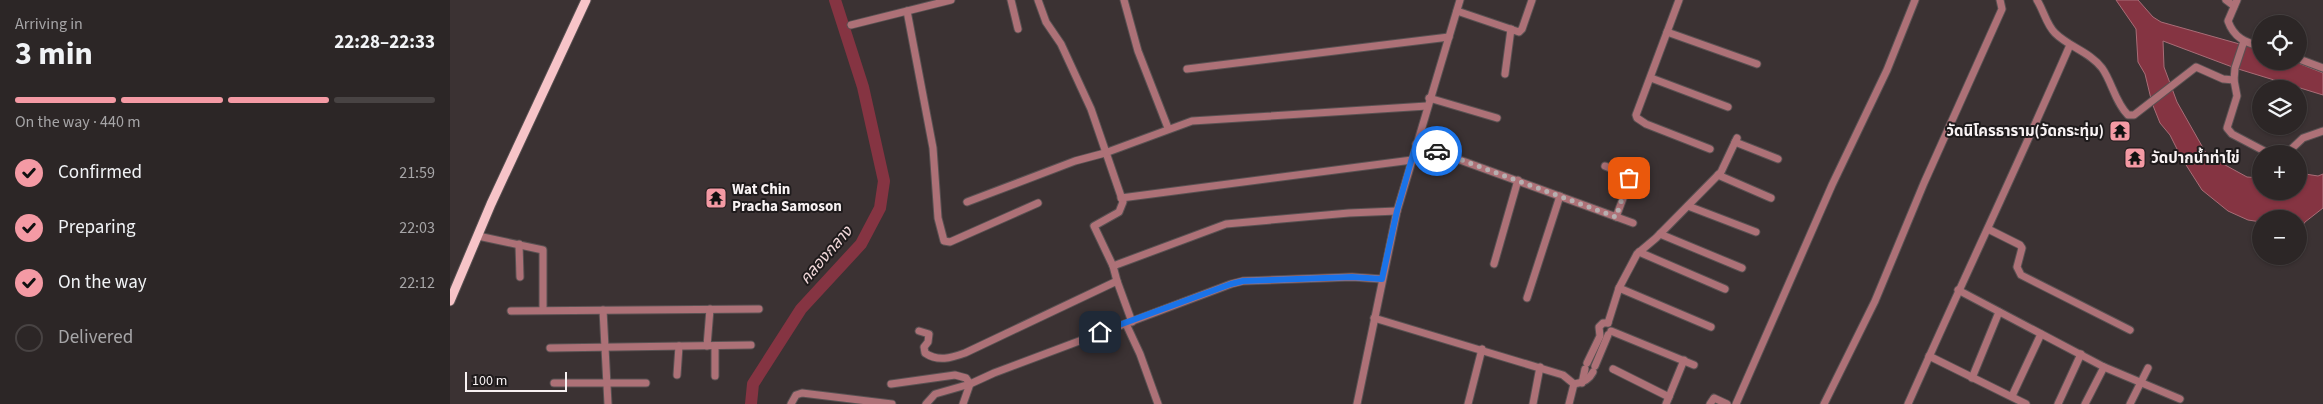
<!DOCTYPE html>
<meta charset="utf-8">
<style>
:root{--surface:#2c2626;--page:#342e2e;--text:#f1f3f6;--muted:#a6a5a7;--line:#484343;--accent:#f49aa4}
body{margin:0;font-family:"Source Sans 3","Noto Sans Thai",sans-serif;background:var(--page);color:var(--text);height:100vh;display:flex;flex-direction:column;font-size:19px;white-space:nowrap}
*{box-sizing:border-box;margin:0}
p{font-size:16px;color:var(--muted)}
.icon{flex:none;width:28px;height:28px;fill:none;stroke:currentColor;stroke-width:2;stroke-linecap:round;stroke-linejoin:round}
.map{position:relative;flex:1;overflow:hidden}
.panel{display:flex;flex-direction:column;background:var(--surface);width:450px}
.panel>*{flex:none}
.controls{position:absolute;left:1802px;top:15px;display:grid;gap:10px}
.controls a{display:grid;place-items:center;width:55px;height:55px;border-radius:50%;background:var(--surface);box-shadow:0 1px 4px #0004,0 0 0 1px var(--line);font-size:25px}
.scale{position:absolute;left:15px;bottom:12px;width:102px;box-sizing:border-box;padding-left:5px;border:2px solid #f8f2f3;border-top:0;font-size:14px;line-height:18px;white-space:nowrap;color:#f8f2f3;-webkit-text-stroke:4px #1f1b1c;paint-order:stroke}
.pin{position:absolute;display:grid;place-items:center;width:42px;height:42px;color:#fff;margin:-21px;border-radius:10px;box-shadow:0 2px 8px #0006}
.courier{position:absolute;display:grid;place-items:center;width:50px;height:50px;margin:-25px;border:4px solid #1a73e8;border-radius:50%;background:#fff;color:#222;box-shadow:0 1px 6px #0007}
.head em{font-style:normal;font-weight:700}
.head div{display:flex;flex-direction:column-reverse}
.head{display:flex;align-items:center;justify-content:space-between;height:85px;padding:0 15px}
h1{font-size:32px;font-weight:700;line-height:38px}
.bar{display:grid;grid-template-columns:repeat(4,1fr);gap:8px 5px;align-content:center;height:60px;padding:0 15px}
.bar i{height:6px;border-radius:4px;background:var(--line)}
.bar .on{background:var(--accent)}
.bar p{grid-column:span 4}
ol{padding:0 15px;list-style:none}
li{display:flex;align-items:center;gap:15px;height:55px}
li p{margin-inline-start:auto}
li .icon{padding:5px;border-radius:50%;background:var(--accent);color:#111;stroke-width:4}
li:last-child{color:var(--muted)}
li i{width:28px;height:28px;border:2px solid var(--line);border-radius:50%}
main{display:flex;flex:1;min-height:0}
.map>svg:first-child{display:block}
</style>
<main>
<section class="panel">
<div class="head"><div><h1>3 min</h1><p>Arriving in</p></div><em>22:28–22:33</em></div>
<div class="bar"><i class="on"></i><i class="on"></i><i class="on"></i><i></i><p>On the way · 440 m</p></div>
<ol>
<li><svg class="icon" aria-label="check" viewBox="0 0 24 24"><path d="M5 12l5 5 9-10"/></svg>Confirmed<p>21:59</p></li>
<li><svg class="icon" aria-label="check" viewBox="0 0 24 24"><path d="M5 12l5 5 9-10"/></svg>Preparing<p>22:03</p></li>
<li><svg class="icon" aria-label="check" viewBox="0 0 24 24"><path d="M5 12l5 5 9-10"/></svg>On the way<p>22:12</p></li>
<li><i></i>Delivered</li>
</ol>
</section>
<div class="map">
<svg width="1873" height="404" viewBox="0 0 1873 404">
<rect width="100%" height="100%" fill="#3b3233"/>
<polygon fill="#853442" stroke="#a86d77" points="1666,0 1688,0 1703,17 1711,22 1811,50 1811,61 1843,61 1873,73 1873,95 1785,68 1713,41 1714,67 1727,102 1757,155 1797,177 1811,178 1811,191 1849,191 1849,173 1868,176 1873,174 1873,208 1855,222 1849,231 1849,219 1811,219 1811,222 1798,220 1778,211 1752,190 1731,157 1720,135 1710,123 1702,103 1695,74 1688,62 1686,29"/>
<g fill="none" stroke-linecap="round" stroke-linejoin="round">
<polyline stroke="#853442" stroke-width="12" points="301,404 303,384 351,309 411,244 430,208 434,181 413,87 385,0"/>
<g stroke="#595152" stroke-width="9">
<g id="minor">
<polyline points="561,0 568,29"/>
<polyline points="588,0 596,22 611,44 641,109 673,202 669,212 644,226 663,266 667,281 682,322"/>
<polyline points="674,0 688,51 718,128"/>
<polyline points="1229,0 1186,115 1187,118 1196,124 1260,149"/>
<path d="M1587,0C1594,11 1596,24 1605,33C1619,47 1640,52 1652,68C1662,82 1665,102 1678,115H1684L1746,67L1773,79L1784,80"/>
<polyline points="1776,0 1784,6"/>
<path d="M1787,0L1778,21C1784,38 1795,42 1811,47"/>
<polyline points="457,11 483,148 488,218 494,241 500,242 588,203"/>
<polyline points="1007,11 1069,32 1072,29 1082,0"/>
<polyline points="401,25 501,0"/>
<polyline points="1217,32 1307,64"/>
<polyline points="1794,41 1785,68 1784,80 1787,96 1777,128 1782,134 1820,154"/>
<polyline points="1849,59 1873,68"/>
<polyline points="737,69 999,37"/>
<polyline points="1055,74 1061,29"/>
<polyline points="1201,78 1278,107"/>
<polyline points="979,98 1047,118"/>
<polyline points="1285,142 1328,159"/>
<polyline points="966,144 1183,223"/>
<polyline points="1836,154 1853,138 1873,131"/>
<polyline points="1155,166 1177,175 1180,180 1166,217"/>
<polyline points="1268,175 1321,198"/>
<polyline points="671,198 962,160"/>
<polyline points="517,202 625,161 655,153 742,121 977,106"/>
<polyline points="1238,206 1306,232"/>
<polyline points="1538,229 1570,245 1572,248 1567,267 1571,275 1680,330"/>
<polyline points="1210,234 1292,268"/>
<polyline points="28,236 93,250 93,310"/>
<polyline points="69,244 70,277"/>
<polyline points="1189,252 1275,289"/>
<polyline points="1044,264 1068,180"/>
<polyline points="663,266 776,224 899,213 947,211"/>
<polyline points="1169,288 1261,327"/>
<polyline points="1508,290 1654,367 1730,399"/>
<polyline points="1077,298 1110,196"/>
<polyline points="153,310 158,404"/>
<polyline points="61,311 309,309"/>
<polyline points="924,318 1113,375 1124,384 1119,404"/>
<polyline points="1158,323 1169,288 1187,254 1206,238 1271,172 1287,138"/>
<polyline points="676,324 690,354 708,404"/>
<path d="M469,331L479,334L478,342L474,347L475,353C488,362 501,358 515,353L667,281"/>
<polyline points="1161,331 1244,365"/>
<polyline points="257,346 260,309"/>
<polyline points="100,348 301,345"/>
<polyline points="1479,356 1576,404"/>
<polyline points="1137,363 1150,336 1149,327 1153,323 1158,323"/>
<polyline points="1145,366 1158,335"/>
<polyline points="1163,369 1219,397"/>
<polyline points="227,375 229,346"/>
<polyline points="265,376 265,346"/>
<polyline points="1522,378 1549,312"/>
<polyline points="104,383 196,383"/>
<polyline points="1132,383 1135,369"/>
<polyline points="441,384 505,375 516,378 520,384 485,394 476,404"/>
<path d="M1124,384C1133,383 1139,380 1143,372"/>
<polyline points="1562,396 1591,334"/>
<polyline points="341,404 346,395 352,393 442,404"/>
<polyline points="513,404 520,384 544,373 781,284 793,281 902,277 932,279"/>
<polyline points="907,404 947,211 1010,0"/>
<polyline points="1018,404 1032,349"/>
<polyline points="1083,404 1090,367"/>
<polyline points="1216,404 1234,360"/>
<polyline points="1260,404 1264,398 1277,404"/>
<polyline points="1286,404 1382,185 1437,70 1465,0"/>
<polyline points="1374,404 1425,301 1474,183 1552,9 1550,0"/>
<path d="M1458,404C1511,284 1568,165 1620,45"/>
<polyline points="1608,404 1631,354"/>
<polyline points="1635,404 1654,367"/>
<polyline points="1680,404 1698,368"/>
</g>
</g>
<g stroke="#595152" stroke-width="11">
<polyline id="major" points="0,301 41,204 136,0"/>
</g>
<use href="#minor" stroke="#ad7177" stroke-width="7"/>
<use href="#major" stroke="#f7c4c8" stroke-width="9"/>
</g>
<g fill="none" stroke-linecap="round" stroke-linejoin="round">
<polyline stroke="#b6afb0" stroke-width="5" stroke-dasharray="0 9" points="987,151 1166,217 1179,178"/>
<polyline stroke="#1a73e8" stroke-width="6" points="650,332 781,284 793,281 902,277 932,279 947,211 966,144 987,151"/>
</g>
<defs>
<g id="temple-square" transform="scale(1.125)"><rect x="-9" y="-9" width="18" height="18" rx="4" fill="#f49aa4" stroke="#1f1b1c"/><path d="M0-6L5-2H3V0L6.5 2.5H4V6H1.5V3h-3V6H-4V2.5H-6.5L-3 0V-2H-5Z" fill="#111"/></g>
</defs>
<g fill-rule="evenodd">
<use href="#temple-square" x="1670" y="131"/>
<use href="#temple-square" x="1685" y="158"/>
<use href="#temple-square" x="266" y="198"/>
</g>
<g text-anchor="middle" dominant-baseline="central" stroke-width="4" stroke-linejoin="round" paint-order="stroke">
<g font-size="15" font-weight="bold" fill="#f8f2f3" stroke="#1f1b1c" text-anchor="start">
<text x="1654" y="131" text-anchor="end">วัดนิโครธาราม(วัดกระทุ่ม)</text>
<text x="1701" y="158">วัดปากน้ำท่าไข่</text>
<text x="282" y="189">Wat Chin<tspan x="282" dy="17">Pracha Samoson</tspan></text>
</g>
<g font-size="16" font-style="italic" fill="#f1d7d9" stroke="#1f1b1c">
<text transform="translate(376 255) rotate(-49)">คลองกลาง</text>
</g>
</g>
</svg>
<div class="controls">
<a><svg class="icon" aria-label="locate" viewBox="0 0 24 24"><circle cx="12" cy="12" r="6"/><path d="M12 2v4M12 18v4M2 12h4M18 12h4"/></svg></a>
<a><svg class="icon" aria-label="layers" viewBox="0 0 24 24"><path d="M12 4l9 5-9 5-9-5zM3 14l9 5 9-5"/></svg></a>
<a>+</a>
<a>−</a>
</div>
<div class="scale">100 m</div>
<div class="pin" style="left:1179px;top:178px;background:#ea580c"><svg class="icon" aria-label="bag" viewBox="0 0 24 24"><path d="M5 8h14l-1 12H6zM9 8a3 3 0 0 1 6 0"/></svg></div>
<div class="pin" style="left:650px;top:332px;background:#1f2937"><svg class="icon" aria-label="home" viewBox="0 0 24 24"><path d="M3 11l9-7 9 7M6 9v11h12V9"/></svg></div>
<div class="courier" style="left:987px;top:151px"><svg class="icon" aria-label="car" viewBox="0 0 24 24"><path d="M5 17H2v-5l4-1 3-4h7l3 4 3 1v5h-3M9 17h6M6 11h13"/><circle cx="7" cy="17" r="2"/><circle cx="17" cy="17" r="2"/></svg></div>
</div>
</main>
